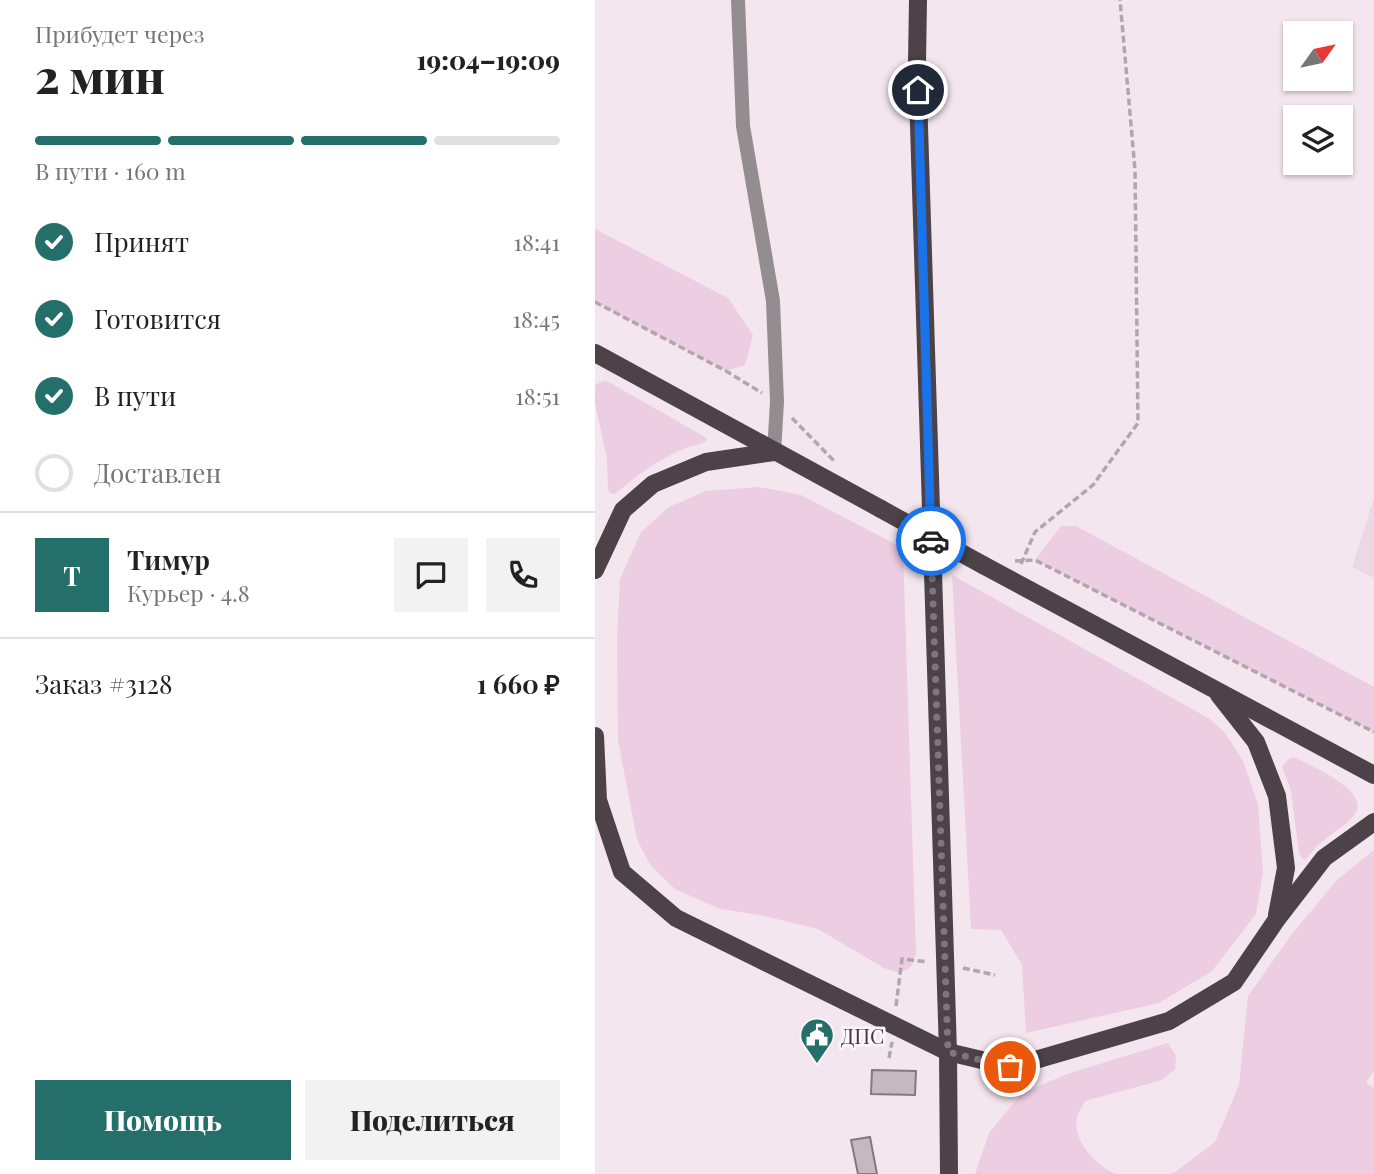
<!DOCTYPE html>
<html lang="ru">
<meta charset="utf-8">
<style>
:root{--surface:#fff;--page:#f2f2f2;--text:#222;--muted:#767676;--line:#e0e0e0;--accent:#256f6b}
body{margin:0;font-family:"Playfair Display",serif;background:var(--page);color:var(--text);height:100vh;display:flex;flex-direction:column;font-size:26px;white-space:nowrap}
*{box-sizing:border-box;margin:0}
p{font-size:23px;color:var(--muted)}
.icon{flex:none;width:38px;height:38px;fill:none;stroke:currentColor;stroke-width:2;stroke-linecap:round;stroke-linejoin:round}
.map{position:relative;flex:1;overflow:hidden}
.side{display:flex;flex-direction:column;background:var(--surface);width:595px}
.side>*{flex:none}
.needle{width:46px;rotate:57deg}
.tools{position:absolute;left:688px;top:21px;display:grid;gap:14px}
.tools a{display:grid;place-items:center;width:70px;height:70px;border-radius:0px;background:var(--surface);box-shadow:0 2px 5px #0004;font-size:35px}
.pin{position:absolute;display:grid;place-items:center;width:60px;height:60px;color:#fff;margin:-30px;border:4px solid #fff;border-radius:50%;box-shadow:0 2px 7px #0007}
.courier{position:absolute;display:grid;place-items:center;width:70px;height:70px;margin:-35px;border:5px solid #1a73e8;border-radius:50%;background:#fff;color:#222;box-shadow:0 2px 9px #0007}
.summary em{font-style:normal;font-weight:800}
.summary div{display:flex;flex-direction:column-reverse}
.summary{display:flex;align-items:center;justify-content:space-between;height:119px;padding:0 35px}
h1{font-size:46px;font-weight:800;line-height:52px}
.bar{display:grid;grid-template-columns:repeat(4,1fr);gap:10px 7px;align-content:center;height:84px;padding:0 35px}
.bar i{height:9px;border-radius:5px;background:var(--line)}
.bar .current{background:var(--accent)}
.bar p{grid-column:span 4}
.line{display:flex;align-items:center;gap:18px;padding:0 35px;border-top:2px solid var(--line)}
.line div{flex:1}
.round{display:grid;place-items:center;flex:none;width:74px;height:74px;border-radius:0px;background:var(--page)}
ol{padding:0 35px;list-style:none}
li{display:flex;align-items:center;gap:21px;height:77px}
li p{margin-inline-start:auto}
li .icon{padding:7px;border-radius:50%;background:var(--accent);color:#fff;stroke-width:4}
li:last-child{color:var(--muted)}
li i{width:38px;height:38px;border:4px solid var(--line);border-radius:50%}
.action{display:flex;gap:14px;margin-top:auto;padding:14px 35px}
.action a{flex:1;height:80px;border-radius:0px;background:var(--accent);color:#fff;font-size:28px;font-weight:800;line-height:80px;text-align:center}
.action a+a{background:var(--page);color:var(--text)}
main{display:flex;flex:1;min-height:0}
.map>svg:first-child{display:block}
</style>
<main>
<section class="side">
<div class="summary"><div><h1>2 мин</h1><p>Прибудет через</p></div><em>19:04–19:09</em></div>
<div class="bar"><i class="current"></i><i class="current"></i><i class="current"></i><i></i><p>В пути · 160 m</p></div>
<ol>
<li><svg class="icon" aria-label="check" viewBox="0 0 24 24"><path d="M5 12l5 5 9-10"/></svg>Принят<p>18:41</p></li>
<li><svg class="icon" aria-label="check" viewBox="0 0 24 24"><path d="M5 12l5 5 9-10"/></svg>Готовится<p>18:45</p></li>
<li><svg class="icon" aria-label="check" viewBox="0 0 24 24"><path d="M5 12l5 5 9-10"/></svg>В пути<p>18:51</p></li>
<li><i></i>Доставлен</li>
</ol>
<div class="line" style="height:126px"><b class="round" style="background:var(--accent);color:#fff">Т</b><div><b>Тимур</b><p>Курьер · 4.8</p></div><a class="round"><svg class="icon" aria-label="chat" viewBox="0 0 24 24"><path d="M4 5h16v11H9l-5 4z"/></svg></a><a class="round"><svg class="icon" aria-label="phone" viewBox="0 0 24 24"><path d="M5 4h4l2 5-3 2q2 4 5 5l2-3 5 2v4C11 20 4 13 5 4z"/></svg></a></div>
<div class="line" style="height:91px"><div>Заказ #3128</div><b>1 660 ₽</b></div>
<div class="action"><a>Помощь</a><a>Поделиться</a></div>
</section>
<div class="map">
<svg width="779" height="1174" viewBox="0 0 779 1174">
<rect width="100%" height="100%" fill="#f4e6ef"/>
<polygon fill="#edd7e5" points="779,498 779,578 757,567"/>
<g fill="#edcde2">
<polygon points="0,229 133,298 158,335 150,365 131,371 0,302"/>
<path d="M10,380L110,437L112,440C105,446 95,445 86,450C61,461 41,476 20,494H16L13,490L12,459L0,403V385Z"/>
<polygon points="164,487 206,495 308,548 321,954 316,967 304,973 289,968 223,929 165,915 125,909 80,889 56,866 42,840 23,740 22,638 25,579 46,532 74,507 111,491"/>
<polygon points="466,526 481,526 779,687 779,732 440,560"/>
<polygon points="357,575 615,719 630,733 648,761 663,804 668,872 661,914 617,971 564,1003 431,1033 427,965 406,930 376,929"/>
<path d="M695,758H701C716,766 773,790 761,812C755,824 738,832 728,841C720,846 716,855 709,860L704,854L696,791L687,766Z"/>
<polygon points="779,850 779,1071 771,1083 779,1088 779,1174 575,1174 580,1172 620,1142 644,1085 653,996 697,934 742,880"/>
<path d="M573,1043L581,1056L580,1069L567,1080L490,1101C488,1106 483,1112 482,1117C477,1141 501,1166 521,1174H380L394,1133L426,1094L472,1074Z"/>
</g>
<g fill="#c5b8c0" stroke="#857880" stroke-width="2">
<polygon points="277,1070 321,1071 320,1095 276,1094"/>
<polygon points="275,1137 282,1174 263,1174 256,1140"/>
</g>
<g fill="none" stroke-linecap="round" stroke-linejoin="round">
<g stroke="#b2a6ad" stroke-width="3.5" stroke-dasharray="7 3.5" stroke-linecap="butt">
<polyline points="0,302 131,371 167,393"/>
<polyline points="197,418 240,462"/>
<polyline points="420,561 440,560 779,732"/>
<polyline points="426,564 440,532 498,485 543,423 540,170 525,0"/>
<polyline points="368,968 400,975"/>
<polyline points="301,1006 307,959 333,962"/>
<polyline points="294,1058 297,1042"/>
</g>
<polyline stroke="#938d90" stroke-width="14" points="143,0 148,126 178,301 182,402 179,452"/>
<g stroke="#4c4248" stroke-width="18">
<polyline points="323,0 322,62 353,1052 354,1174"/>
<polyline points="0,353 286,509"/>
<polyline points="388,565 779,775"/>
<polyline points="0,570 28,510 58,484 111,462 179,452"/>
<polyline points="624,695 661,742 682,796 691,868 682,915"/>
<polyline points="0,736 3,800 27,872 81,918 353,1052 416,1067 574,1021 639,982 682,919 729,858 779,822"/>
</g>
<polyline stroke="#4c4248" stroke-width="18" points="286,509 388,565"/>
</g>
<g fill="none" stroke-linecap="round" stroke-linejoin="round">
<polyline stroke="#7f767b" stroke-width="7" stroke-dasharray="0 12.6" points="336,541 353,1052 415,1067"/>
<polyline stroke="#1a73e8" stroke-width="9" points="323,90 336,541"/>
</g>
<defs>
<g id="civic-pin" transform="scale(1.75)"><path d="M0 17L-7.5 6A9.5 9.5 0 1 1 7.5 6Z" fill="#256f6b" stroke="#fef5fa"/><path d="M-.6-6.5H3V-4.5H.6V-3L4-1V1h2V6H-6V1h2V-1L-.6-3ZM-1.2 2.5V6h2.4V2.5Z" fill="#fff"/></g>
</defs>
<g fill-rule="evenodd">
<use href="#civic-pin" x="222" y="1035"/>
</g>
<g text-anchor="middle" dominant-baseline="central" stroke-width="5" stroke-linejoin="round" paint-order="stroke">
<g font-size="21" fill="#403a3d" stroke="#fef5fa" text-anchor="start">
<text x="246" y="1035">ДПС</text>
</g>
</g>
</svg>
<div class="tools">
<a><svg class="needle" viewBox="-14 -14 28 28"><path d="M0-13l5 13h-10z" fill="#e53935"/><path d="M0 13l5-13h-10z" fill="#767676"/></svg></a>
<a><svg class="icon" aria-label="layers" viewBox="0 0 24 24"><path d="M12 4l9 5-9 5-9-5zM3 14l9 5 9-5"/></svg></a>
</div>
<div class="pin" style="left:415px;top:1067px;background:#ea580c"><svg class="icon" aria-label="bag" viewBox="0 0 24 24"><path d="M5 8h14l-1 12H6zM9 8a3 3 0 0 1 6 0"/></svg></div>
<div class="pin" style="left:323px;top:90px;background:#1f2937"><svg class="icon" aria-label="home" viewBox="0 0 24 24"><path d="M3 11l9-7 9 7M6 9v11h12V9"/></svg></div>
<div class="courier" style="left:336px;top:541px"><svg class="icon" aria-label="car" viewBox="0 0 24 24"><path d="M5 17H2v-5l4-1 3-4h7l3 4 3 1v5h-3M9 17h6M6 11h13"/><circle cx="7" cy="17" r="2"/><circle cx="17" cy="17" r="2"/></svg></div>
</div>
</main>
